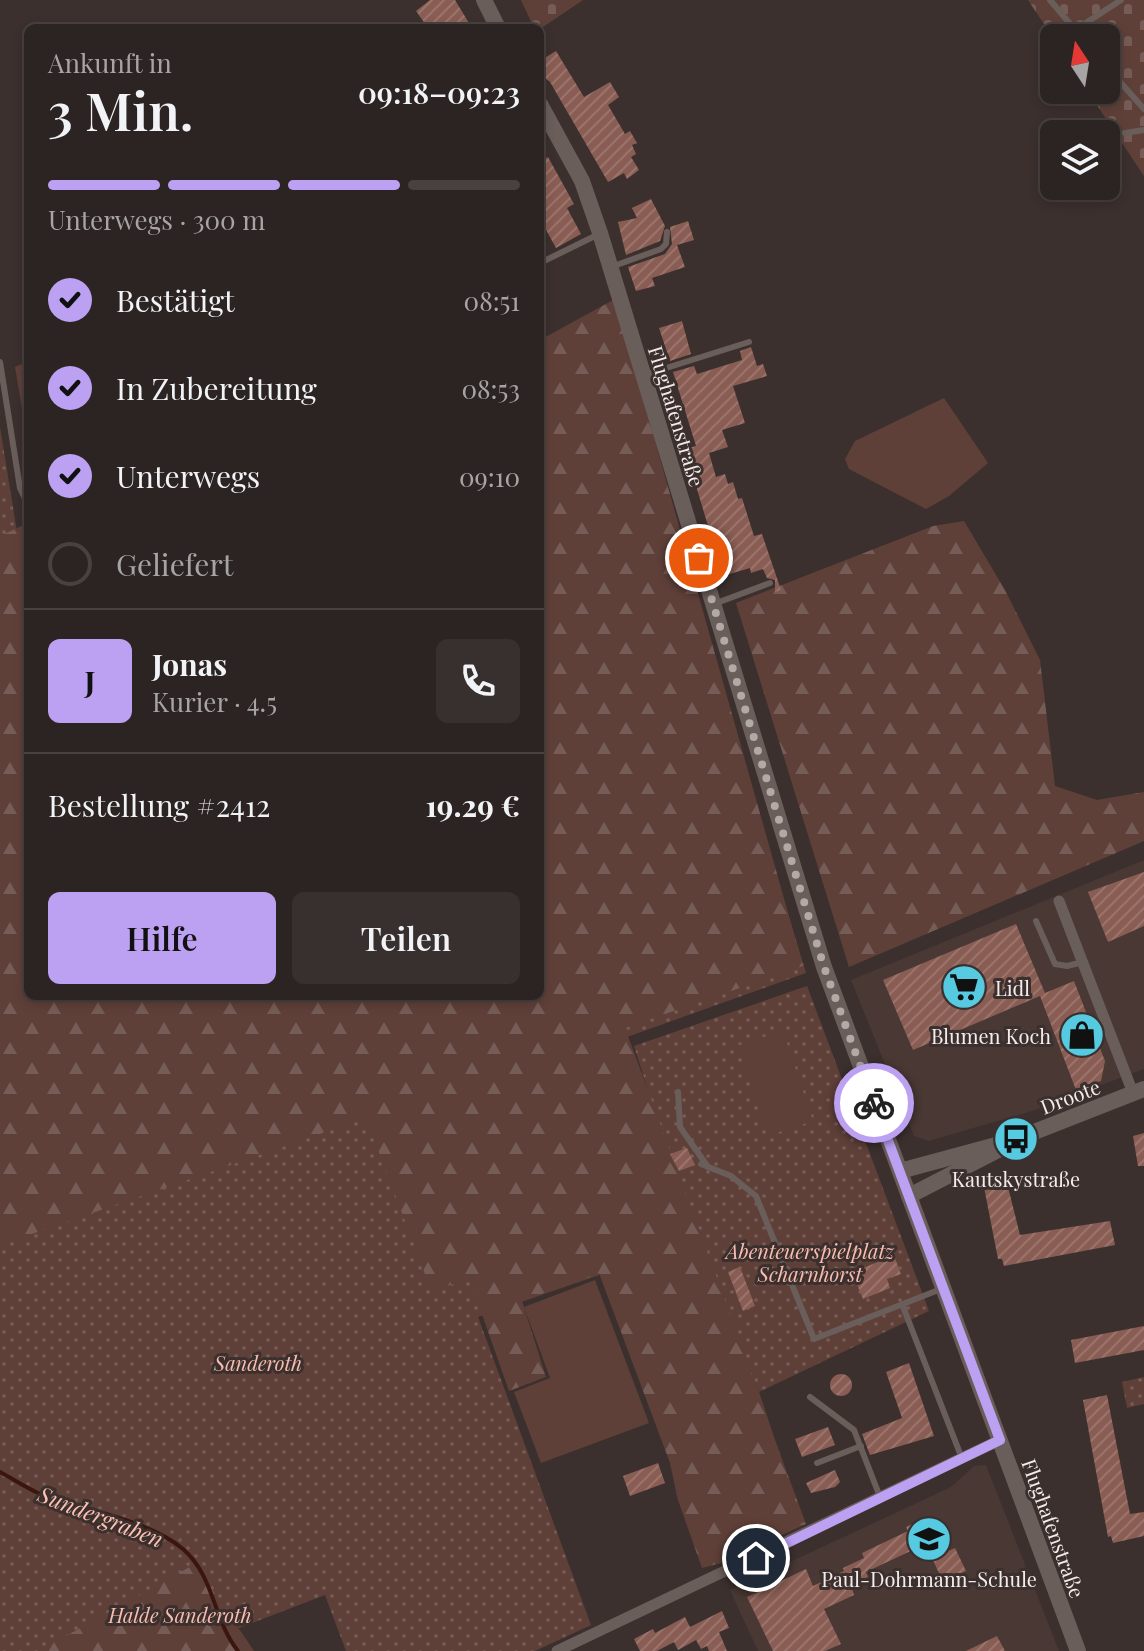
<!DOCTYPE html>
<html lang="de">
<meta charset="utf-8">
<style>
:root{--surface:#2c2422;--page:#38302f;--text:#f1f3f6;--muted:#a6a4a5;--line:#484140;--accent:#bca0f2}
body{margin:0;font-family:"Playfair Display",serif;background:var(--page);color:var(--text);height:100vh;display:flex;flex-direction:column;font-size:30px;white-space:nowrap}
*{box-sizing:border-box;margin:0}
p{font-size:26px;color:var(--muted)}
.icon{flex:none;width:44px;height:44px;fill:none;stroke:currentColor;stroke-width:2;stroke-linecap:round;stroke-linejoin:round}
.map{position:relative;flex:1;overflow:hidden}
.drawer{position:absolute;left:24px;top:24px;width:520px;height:976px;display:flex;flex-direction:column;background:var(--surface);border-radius:12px;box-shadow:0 4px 12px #0003,0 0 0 2px var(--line)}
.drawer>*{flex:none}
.needle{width:52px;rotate:348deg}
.controls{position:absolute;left:1040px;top:24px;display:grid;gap:16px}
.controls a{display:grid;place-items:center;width:80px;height:80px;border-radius:12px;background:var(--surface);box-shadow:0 4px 12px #0003,0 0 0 2px var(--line);font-size:40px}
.pin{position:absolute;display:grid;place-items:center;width:68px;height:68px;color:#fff;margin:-34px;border:4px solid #fff;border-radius:50%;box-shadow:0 2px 8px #0007}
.courier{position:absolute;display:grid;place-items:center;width:80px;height:80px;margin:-40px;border:6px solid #bca0f2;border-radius:50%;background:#fff;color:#222;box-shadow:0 2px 10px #0007}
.overview em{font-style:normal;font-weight:600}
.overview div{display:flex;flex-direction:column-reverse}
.overview{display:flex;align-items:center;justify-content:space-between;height:136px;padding:0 24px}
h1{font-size:52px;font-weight:600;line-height:60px}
.bar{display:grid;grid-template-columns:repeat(4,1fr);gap:12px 8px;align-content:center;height:96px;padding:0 24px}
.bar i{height:10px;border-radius:6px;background:var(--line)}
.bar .selected{background:var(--accent)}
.bar p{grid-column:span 4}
.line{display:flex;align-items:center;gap:20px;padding:0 24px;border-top:2px solid var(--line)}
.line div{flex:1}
.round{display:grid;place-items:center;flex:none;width:84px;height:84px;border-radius:12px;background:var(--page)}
ol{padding:0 24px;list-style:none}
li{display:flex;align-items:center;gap:24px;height:88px}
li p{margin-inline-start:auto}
li .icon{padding:8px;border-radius:50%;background:var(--accent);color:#111;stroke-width:4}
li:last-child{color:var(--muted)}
li i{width:44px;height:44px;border:4px solid var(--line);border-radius:50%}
.primary-button{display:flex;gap:16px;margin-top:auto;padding:16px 24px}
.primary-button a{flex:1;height:92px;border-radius:12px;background:var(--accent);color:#111;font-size:32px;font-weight:600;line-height:92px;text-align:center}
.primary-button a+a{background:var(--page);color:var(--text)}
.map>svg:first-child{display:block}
</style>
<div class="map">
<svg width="1144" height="1651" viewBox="0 0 1144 1651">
<defs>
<pattern id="grass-dots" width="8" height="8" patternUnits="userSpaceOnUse" patternTransform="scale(2)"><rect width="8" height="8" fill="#5f4039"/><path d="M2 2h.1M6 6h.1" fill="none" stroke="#765c56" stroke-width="1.8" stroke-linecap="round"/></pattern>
<pattern id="forest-firs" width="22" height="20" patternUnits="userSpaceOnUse" patternTransform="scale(2)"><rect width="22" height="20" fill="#5f4039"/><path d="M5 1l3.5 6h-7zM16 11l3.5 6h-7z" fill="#765c56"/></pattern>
<pattern id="cemetery-stones" width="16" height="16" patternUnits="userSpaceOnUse" patternTransform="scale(2)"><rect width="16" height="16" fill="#5f4039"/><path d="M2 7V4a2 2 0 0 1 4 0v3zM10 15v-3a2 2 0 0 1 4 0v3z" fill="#765c56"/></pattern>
<pattern id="building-hatch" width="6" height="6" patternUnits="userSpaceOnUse" patternTransform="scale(2)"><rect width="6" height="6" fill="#895d53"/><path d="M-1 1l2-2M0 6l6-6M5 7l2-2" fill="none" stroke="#9a746c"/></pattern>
</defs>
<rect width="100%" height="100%" fill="#3b302e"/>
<g fill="#493834">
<polygon points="1144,860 1144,1069 1032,1111 929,1141 914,1136 851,980"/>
<polygon points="986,1465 1059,1651 758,1651 730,1590 951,1487 974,1466"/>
</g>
<g fill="url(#grass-dots)">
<polygon points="0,427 19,545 28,996 540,996 742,762 806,973 627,1037 657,1119 634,1046 807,986 929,1311 759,1392 696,1227 806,1524 718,1564 608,1272 478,1317 591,1625 535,1651 346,1651 325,1595 239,1628 199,1577 73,1651 0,1651"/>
<polygon points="1144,1377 1144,1404 1127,1408 1122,1382"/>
</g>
<g fill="url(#forest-firs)">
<polygon points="615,299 803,966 625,1028 759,1392 803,1524 725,1562 702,1568 678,1500 670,1463 599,1273 522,1301 546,1377 509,1391 470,1280 431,1290 366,1118 0,1245 0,536 28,523 28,996 540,996 540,340"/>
<polygon points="964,521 1005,590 1040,660 1055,786 1097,800 1144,792 1144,841 849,967 736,603 933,526"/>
<polygon points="195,1564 254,1651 39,1651"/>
</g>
<g fill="url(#cemetery-stones)">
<polygon points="521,0 583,0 540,29 534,28"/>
<polygon points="1028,0 1144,0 1144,176 1087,90 1106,90 1106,38 1054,39"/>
</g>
<g fill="#5f4039">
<polygon points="28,361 28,444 15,367"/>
<polygon points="944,398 988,463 949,496 926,509 849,469 845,459 855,441"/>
<polygon points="783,1031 813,1121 767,1136 737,1046"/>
<polygon points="595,1280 649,1423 541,1463 514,1392 550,1378 524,1307"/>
</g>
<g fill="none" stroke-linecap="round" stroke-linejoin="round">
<path stroke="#3b160f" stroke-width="4" d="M0,1472C13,1479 25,1487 38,1493C81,1510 148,1519 183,1549C215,1577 213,1620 238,1651"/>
</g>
<g fill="url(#building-hatch)">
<polygon points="430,0 455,0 472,28 428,28 416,11"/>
<polygon points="556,51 584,97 610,82 619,97 608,105 625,134 630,131 637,143 632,145 636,154 631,157 639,170 627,179 624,173 608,182 550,82 545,78 540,82 540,61"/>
<polygon points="548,157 574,204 567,208 581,234 556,248 540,219 540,162"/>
<polygon points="651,199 665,226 660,241 626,255 618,222 637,218 632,208"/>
<polygon points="688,221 694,240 677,245 685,267 652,278 655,286 636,291 628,267 665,254 672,244 670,227"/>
<polygon points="682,321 691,354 670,361 659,328"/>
<polygon points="751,347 757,366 763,364 767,376 733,386 745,423 722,430 728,447 709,453 716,477 725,474 728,484 733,482 738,499 742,498 754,536 762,534 781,590 775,592 775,580 767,578 763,569 751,573 750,568 723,576 685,449 696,446 673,372 694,366 697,374 742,360 740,351"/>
<polygon points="1144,872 1144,926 1108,942 1088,892"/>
<polygon points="1016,924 1045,993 1074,981 1105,1061 1101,1081 1076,1090 1040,996 913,1050 883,980"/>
<polygon points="1144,1133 1144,1166 1138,1166 1133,1136"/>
<polygon points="687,1148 695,1165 679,1171 670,1154"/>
<polygon points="1007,1183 1020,1235 1110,1221 1115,1245 1004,1266 1002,1259 998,1259 984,1187"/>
<polygon points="894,1256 901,1274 887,1279 890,1288 863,1299 852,1272"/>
<polygon points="740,1267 755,1306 743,1311 728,1272"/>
<polygon points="1144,1326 1144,1350 1075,1363 1071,1340"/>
<polygon points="909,1363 934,1436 870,1455 862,1434 902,1418 886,1372"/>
<circle cx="841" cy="1385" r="11"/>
<polygon points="1107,1395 1130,1514 1144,1512 1144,1536 1113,1543 1111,1536 1108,1537 1083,1400"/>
<polygon points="828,1427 835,1445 802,1457 795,1439"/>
<polygon points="658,1463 665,1483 630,1496 623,1476"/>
<polygon points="835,1470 840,1482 835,1487 811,1493 806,1483"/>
<polygon points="923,1519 934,1540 866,1572 868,1577 851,1585 854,1595 824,1609 841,1644 825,1651 773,1651 747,1597 806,1569 813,1586 844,1571 843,1568 864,1558 862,1553 908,1531 906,1527"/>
<polygon points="955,1548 966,1571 943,1582 932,1558"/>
<polygon points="722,1611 729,1628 719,1632 727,1651 709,1651 707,1646 701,1649 696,1640 678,1650 674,1642 657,1651 640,1651 634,1639 653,1629 655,1633 685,1617 690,1627"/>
<polygon points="997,1636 1005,1651 966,1651"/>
</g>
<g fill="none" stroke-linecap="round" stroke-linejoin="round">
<g stroke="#6a5e5b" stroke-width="6">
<polyline points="1050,0 1082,38"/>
<polyline points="1075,30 1121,0"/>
<polyline points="1106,66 1144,109"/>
<polyline points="1125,133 1144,130"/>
<polyline points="540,263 597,235"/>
<polyline points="611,267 661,249 666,244 667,232"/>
<polyline points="0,362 20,488 28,505"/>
<polyline points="644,375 749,342"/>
<polyline points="714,604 770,583"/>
<polyline points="1036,921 1055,964 1067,966 1083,962"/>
<polyline points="678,1092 680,1127 708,1167"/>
<polyline points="701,1164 731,1176 756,1196 814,1339 941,1289"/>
<polyline points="902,1304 961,1456"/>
<polyline points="810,1397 854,1430 880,1497"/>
<polyline points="817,1463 861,1446"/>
</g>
<g stroke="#6a5e5b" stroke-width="11">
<polyline points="1059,901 1133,1093"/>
<polyline points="557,1651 1000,1440"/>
</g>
<g stroke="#6a5e5b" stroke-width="16">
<polyline points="484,0 498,28"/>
<polyline points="540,104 582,181 600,233 824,967 1078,1651"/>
<polyline points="900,1171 1011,1141 1144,1089"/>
<polyline points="909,1196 1004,1147"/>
</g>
</g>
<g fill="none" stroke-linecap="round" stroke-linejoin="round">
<polyline stroke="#b3aaa8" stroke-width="8" stroke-dasharray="0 14.4" points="699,558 824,967 874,1103"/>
<polyline stroke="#bca0f2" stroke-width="10" points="756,1558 1000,1440 874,1103"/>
</g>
<defs>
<g id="supermarket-disc" transform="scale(2.3)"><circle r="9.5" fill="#55cae0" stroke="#3b302e"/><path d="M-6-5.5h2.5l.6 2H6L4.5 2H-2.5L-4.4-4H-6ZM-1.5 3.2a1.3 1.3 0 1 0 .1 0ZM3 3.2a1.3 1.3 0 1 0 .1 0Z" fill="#111"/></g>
<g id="shop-disc" transform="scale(2.3)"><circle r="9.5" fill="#55cae0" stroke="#3b302e"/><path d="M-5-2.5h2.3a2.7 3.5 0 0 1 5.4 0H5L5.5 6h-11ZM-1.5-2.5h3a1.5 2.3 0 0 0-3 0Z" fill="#111"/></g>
<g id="bus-disc" transform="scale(2.3)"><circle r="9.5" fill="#55cae0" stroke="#3b302e"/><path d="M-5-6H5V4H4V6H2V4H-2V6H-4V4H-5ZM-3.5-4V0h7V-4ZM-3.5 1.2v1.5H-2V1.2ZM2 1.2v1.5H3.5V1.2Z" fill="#111"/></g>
<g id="school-disc" transform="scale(2.3)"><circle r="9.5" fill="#55cae0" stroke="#3b302e"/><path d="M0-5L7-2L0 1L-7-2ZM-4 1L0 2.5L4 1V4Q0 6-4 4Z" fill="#111"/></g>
</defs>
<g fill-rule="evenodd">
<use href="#supermarket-disc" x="964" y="987"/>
<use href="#shop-disc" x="1082" y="1035"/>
<use href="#bus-disc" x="1016" y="1139"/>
<use href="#school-disc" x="929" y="1539"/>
</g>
<g text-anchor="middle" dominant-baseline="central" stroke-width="6" stroke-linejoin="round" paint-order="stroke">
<g font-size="20" fill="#f3ecea" stroke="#3b302e">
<text transform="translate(677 416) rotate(73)">Flughafenstraße</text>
<text transform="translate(1070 1096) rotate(-21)">Droote</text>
<text transform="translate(1054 1528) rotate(70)">Flughafenstraße</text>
</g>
<g font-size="20" fill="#f3ecea" stroke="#3b302e">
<text x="995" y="987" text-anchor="start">Lidl</text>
<text x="1051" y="1035" text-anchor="end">Blumen Koch</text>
<text x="1016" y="1178">Kautskystraße</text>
<text x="929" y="1578">Paul-Dohrmann-Schule</text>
</g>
<g font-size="20" font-style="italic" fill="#f9bcaf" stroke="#3b302e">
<text x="810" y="1250">Abenteuerspielplatz<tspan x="810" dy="23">Scharnhorst</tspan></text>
<text x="258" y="1362">Sanderoth</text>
<text x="180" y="1614">Halde Sanderoth</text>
</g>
<g font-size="22" font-style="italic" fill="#fdc0b3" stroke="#3b302e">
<text transform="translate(101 1516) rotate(21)">Sundergraben</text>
</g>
</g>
</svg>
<div class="controls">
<a><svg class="needle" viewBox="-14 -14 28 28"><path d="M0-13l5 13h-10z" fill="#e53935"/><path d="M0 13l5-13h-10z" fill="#a6a4a5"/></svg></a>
<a><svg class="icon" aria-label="layers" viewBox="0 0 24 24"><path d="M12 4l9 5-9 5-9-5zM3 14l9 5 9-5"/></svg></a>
</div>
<div class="pin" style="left:699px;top:558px;background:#ea580c"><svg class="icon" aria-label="bag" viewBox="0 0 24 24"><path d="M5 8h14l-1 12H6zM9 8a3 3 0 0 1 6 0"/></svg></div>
<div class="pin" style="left:756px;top:1558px;background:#1f2937"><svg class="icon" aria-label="home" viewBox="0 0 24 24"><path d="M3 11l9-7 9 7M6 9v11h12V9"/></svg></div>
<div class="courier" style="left:874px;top:1103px"><svg class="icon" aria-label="bike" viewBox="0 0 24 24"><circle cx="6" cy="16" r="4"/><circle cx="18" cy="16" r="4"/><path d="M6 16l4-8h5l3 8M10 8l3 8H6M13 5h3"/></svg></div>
<section class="drawer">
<div class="overview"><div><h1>3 Min.</h1><p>Ankunft in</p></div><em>09:18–09:23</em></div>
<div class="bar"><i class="selected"></i><i class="selected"></i><i class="selected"></i><i></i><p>Unterwegs · 300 m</p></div>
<ol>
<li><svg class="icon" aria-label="check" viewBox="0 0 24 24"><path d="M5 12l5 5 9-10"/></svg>Bestätigt<p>08:51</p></li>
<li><svg class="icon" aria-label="check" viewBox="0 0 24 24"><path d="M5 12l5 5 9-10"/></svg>In Zubereitung<p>08:53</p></li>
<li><svg class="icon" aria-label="check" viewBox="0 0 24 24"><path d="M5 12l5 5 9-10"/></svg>Unterwegs<p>09:10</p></li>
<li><i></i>Geliefert</li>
</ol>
<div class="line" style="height:144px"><b class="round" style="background:var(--accent);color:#111">J</b><div><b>Jonas</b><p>Kurier · 4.5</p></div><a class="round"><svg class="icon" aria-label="phone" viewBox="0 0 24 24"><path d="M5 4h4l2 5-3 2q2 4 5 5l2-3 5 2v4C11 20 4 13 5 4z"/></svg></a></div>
<div class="line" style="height:104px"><div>Bestellung #2412</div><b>19.29 €</b></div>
<div class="primary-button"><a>Hilfe</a><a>Teilen</a></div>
</section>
</div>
